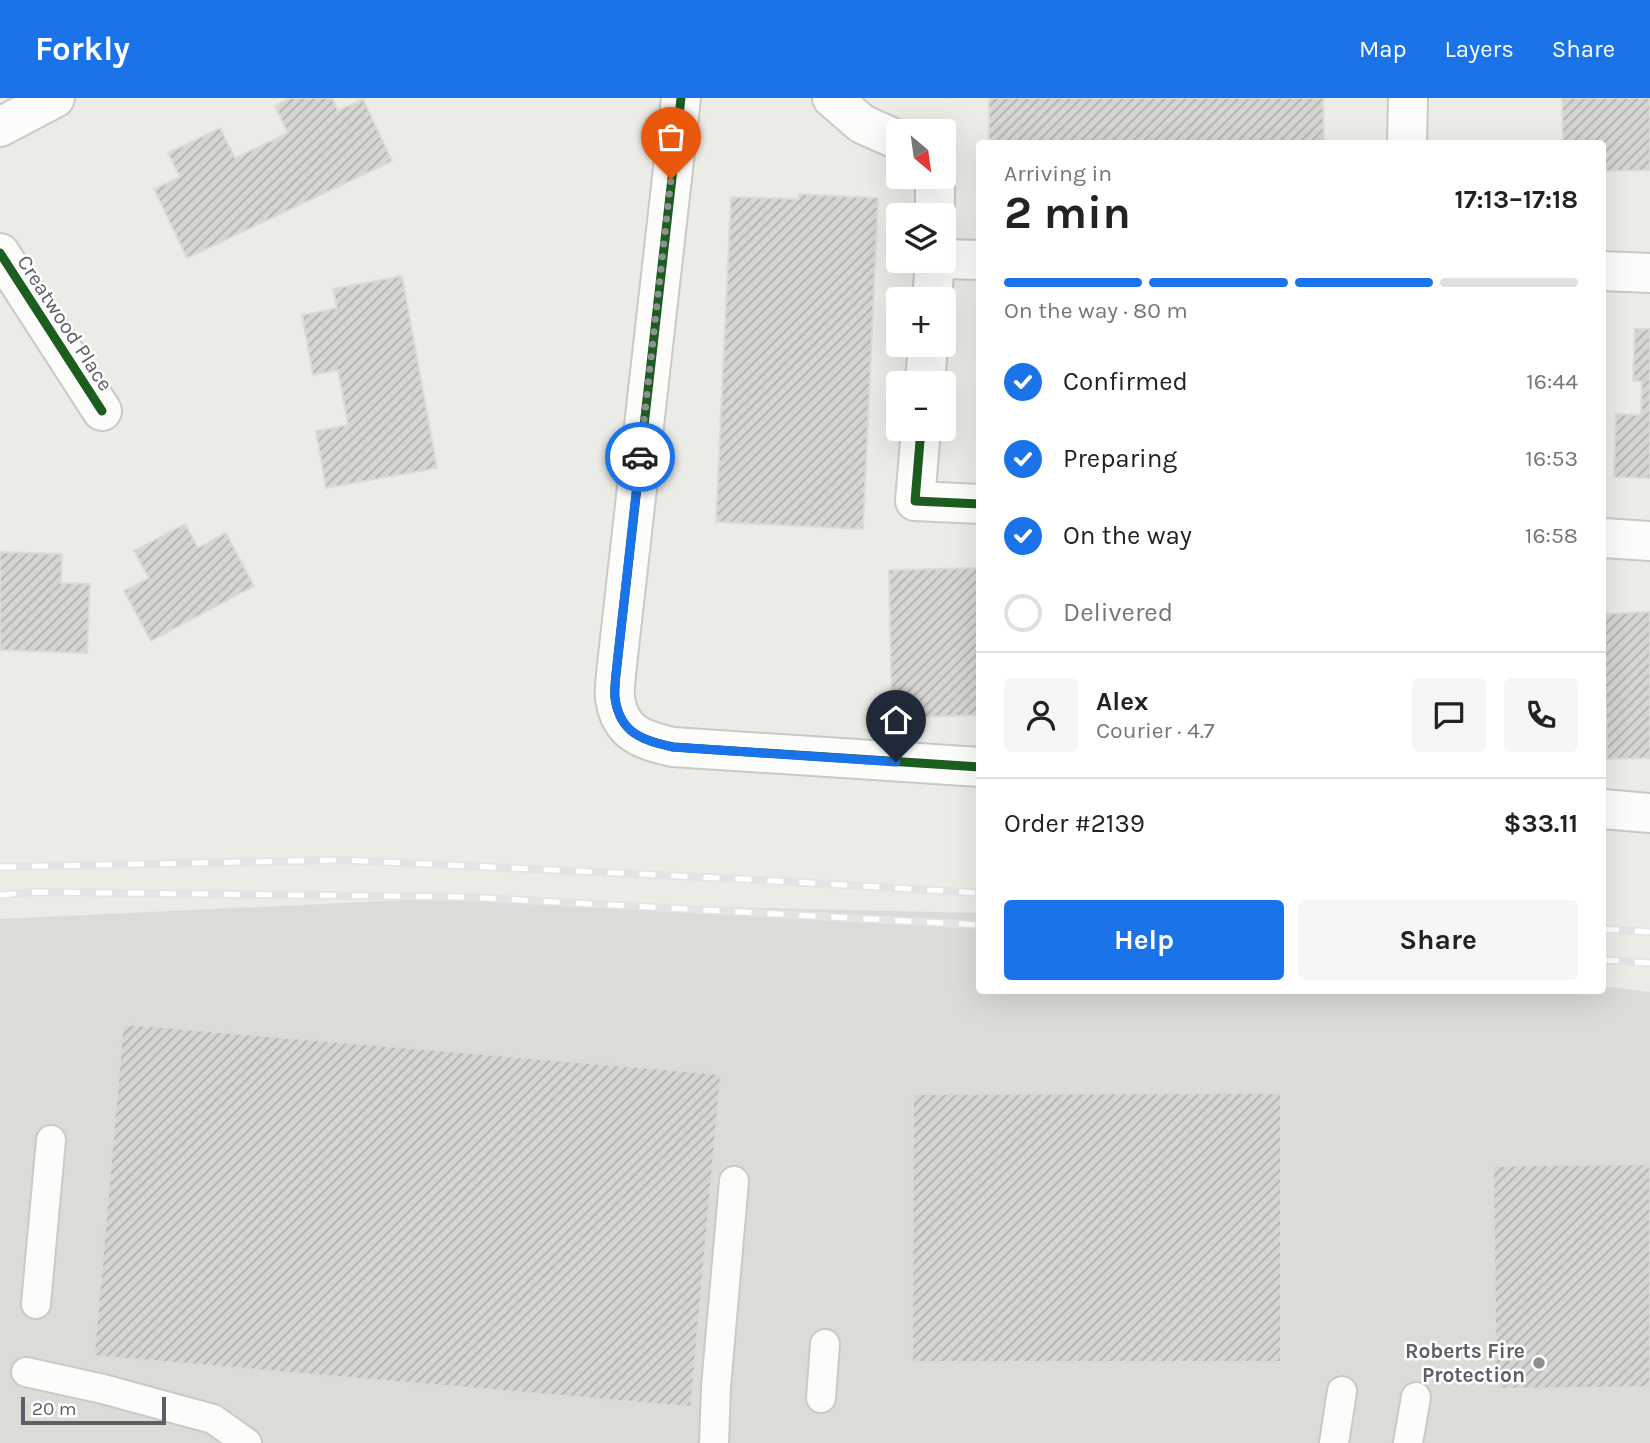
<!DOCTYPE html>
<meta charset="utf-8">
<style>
:root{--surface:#fff;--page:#f6f6f6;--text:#222;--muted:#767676;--line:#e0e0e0;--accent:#1a73e8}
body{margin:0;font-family:Karla,sans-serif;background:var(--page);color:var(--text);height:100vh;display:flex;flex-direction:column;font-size:26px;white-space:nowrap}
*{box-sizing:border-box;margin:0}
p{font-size:23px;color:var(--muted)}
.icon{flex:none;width:38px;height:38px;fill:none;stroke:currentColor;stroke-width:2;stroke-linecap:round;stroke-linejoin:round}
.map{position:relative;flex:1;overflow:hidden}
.drawer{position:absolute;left:976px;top:42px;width:630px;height:854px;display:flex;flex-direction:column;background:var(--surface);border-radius:7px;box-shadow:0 7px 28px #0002}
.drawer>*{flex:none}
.needle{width:46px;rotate:151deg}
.tools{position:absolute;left:886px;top:21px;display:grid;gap:14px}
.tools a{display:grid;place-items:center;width:70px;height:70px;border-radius:7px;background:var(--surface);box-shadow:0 7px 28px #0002;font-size:35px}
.scale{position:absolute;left:21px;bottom:18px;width:145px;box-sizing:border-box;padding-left:7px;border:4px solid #5c5f65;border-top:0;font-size:19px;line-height:24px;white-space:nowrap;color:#5c5f65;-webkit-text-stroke:5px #fff;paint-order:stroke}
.pin{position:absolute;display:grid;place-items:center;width:60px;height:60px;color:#fff;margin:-72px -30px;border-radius:50% 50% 50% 0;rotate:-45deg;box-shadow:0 0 7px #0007}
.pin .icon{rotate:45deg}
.courier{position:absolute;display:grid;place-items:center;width:70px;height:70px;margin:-35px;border:5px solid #1a73e8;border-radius:50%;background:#fff;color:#222;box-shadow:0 2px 9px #0007}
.overview em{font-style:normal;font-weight:700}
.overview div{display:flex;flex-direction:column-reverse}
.overview{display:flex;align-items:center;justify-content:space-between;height:119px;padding:0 28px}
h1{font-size:46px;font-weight:700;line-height:52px}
.bar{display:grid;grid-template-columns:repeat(4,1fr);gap:10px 7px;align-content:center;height:84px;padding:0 28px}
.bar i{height:9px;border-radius:5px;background:var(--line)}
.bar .current{background:var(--accent)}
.bar p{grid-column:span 4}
.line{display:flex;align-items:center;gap:18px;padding:0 28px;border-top:2px solid var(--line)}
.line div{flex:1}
.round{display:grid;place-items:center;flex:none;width:74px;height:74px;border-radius:7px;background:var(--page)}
ol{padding:0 28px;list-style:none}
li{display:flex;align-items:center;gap:21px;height:77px}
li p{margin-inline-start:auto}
li .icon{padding:7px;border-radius:50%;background:var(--accent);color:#fff;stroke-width:4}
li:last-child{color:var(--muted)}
li i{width:38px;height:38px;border:4px solid var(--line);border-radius:50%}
.cta{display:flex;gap:14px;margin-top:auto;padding:14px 28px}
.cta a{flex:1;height:80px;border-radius:7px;background:var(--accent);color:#fff;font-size:28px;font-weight:700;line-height:80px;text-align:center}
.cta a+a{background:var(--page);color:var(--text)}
header{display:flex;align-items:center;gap:42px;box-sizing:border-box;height:98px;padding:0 35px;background:var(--accent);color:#fff}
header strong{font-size:33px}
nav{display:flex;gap:38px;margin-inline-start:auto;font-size:24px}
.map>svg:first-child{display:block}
</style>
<header>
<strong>Forkly</strong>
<nav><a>Map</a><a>Layers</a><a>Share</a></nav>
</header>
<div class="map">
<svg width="1650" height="1345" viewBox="0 0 1650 1345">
<defs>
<pattern id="building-hatch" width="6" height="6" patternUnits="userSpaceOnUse" patternTransform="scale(1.75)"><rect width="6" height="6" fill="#d6d5d2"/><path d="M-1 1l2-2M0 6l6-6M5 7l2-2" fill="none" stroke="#b1b0ae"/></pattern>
</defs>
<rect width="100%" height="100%" fill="#ecece7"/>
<polygon fill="#dcdbd7" points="408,802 980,815 980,892 1603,892 1603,888 1650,894 1650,1345 0,1345 0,821"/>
<g fill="url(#building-hatch)" stroke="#dcdbd6" stroke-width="2">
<polygon points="291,0 332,0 338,13 363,1 392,63 187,160 154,91 180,79 168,55 220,30 235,60 288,35 275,8"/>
<polygon points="989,0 1323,0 1324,46 989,46"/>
<polygon points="1562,0 1650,0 1650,72 1603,73 1603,46 1563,46"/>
<polygon points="799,96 878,100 863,431 716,424 731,99 799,101"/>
<polygon points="402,178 437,370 326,390 316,333 348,327 338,272 313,277 302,217 337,210 333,191"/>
<polygon points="1635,231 1650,231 1650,380 1614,379 1616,316 1641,317 1642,283 1633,283"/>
<polygon points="185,426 198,450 226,435 254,488 151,543 124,493 149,480 134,453"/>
<polygon points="0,454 62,456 61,485 90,486 87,555 0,552"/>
<polygon points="980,470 980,617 892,620 889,472"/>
<polygon points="1650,514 1650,660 1607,661 1604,516"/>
<polygon points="123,926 721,976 691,1309 94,1258"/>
<polygon points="1281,995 1281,1264 912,1264 913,996"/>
<polygon points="1650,1066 1650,1289 1496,1291 1493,1068"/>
</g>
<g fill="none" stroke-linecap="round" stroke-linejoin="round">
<g stroke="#c9c9c7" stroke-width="32">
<g id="service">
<polyline points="36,1206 51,1042"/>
<polyline points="26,1274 103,1291 213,1321 247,1345"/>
<polyline points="821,1300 825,1246"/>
<polyline points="714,1345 716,1289 734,1083"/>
<polyline points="1334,1345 1342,1293"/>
<polyline points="1408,1345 1416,1299"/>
</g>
</g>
<g stroke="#c9c9c7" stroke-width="42">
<g id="minor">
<path d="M681,0L617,567C616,577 614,590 615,600C620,636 643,642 673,649L980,669"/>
<polyline points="832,0 862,26 898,42"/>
<polyline points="0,29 55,0"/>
<polyline points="1407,46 1408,0"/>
<polyline points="933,79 935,85 935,117"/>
<polyline points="0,155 102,313"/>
<polyline points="943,161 980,162"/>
<polyline points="1603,173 1650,175"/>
<polyline points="932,201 935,163"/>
<polyline points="925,285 928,247"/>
<polyline points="921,331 915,403 980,406"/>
<polyline points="1603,440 1650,443"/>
<polyline points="1603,711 1650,715"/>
</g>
</g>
<use href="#service" stroke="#fcfcfb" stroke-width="28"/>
<use href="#minor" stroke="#fcfcfb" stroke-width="38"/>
<g stroke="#e3e4e3" stroke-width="8">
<g id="rail">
<polyline points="0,769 341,762 743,781 980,795"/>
<polyline points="0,797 35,794 465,799 980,827"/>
<polyline points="1603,831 1650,834"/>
<polyline points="1603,862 1650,865"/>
</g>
</g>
<use href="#rail" stroke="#fff" stroke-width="5" stroke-dasharray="16" stroke-linecap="butt"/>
<g stroke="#fff" stroke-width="13">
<g id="cycleway">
<path d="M681,0L617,567C616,577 614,590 615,600C620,636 643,642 673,649L980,669"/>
<polyline points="0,155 102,313"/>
<polyline points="921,331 915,403 980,406"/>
</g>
</g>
<use href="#cycleway" stroke="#1b5e20" stroke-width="9"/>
</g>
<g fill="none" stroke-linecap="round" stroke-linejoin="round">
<polyline stroke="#8e9092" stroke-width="7" stroke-dasharray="0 12.6" points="640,359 671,81"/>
<path stroke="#1a73e8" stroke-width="9" d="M640,359L617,567C616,577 614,590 615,600C620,636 643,642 673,649L896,664"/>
</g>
<circle fill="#8e9092" stroke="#fff" stroke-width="2.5" cx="1539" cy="1265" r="7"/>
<g text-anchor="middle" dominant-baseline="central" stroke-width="5" stroke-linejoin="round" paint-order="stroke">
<g font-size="21" fill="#5c5f65" stroke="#fff">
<text transform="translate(65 225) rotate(57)">Creatwood Place</text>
</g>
<g font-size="21" font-weight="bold" fill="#5c5f65" stroke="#fff" text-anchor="end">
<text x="1525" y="1253">Roberts Fire<tspan x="1525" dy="24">Protection</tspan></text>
</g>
</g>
</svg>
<div class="tools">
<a><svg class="needle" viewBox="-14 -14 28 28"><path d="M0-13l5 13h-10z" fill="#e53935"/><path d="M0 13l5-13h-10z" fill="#767676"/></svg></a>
<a><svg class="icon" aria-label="layers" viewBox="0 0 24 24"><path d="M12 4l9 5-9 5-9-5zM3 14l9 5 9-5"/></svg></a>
<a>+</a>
<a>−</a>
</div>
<div class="scale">20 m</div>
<div class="pin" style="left:671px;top:81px;background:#ea580c"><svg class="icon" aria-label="bag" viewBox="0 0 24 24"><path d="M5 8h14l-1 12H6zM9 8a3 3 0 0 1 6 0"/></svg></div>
<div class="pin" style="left:896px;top:664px;background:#1f2937"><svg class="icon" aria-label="home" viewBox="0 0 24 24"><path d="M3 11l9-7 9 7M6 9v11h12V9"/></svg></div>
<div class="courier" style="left:640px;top:359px"><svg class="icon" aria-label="car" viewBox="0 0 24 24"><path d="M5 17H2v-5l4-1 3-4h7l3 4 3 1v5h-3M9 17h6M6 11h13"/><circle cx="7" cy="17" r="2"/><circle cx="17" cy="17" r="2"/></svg></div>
<section class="drawer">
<div class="overview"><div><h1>2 min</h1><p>Arriving in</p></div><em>17:13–17:18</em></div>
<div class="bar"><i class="current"></i><i class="current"></i><i class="current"></i><i></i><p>On the way · 80 m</p></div>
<ol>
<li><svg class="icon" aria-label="check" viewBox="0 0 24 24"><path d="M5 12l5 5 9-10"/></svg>Confirmed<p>16:44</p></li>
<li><svg class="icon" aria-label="check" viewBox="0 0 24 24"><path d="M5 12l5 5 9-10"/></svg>Preparing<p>16:53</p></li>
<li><svg class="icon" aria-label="check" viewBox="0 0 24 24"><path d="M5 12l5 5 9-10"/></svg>On the way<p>16:58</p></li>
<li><i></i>Delivered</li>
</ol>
<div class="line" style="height:126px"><a class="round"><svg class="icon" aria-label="person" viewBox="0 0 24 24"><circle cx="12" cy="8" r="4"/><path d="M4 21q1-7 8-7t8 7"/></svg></a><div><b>Alex</b><p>Courier · 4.7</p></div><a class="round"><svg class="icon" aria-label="chat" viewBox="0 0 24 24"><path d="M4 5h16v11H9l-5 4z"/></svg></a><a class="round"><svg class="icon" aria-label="phone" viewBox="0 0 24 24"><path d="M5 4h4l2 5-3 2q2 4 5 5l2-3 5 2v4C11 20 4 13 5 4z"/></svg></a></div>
<div class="line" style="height:91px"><div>Order #2139</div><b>$33.11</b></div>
<div class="cta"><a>Help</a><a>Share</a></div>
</section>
</div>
